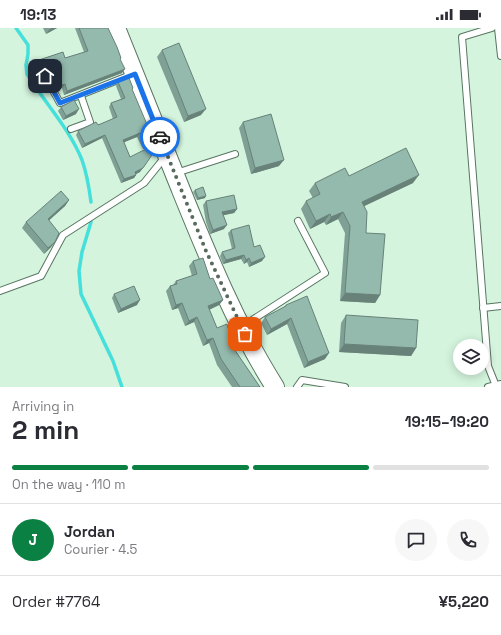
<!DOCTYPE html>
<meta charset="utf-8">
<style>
:root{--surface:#fff;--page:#f7f7f7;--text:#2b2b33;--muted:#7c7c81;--line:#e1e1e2;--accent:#0b8043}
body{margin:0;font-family:"Space Grotesk",sans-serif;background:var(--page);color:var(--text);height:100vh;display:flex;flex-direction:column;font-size:15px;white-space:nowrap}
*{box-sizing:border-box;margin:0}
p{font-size:13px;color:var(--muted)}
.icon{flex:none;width:22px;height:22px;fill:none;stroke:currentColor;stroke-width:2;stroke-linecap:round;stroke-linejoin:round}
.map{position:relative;height:359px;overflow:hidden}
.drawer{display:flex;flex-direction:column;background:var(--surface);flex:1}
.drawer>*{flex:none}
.buttons{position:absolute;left:453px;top:311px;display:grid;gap:8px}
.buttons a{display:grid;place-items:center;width:36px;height:36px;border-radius:50%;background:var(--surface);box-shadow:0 2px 10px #0003;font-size:20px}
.pin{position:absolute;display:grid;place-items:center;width:34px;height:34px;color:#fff;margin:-17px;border-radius:8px;box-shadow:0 2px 6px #0006}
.courier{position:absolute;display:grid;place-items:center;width:40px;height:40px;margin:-20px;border:3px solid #1a73e8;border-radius:50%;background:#fff;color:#222;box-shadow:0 1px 5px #0007}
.head em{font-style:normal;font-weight:800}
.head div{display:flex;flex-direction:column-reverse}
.head{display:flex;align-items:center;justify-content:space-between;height:68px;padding:0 12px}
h1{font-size:26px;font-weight:800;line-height:30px}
.bar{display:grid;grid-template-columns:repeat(4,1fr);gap:6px 4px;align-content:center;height:48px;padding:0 12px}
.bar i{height:5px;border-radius:3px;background:var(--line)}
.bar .selected{background:var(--accent)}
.bar p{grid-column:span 4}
.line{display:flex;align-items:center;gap:10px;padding:0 12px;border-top:1px solid var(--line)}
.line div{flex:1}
.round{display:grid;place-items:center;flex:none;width:42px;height:42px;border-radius:21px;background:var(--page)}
.status{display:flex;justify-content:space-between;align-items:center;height:28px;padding:0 20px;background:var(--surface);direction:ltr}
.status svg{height:11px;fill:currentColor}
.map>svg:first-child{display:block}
</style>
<div class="status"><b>19:13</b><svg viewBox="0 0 49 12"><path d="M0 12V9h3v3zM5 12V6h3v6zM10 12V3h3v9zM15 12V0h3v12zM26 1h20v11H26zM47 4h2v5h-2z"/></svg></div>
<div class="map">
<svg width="501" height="359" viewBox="0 0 501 359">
<rect width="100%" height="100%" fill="#d4f4dd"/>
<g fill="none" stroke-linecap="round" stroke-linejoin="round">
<g stroke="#45e0db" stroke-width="3.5">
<path d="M16,0L28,17V26L26,37L27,46C45,75 69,100 82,132C87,146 89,159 91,174"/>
<polyline points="91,194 82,224 79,243 81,266 113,333 122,359"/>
</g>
<g stroke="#597562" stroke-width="8">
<g id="lane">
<polyline points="492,0 462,9 488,338 496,358"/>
<polyline points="498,0 501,28"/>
<polyline points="45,48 60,75 133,46"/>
<polyline points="71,101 90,94 81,68"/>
<polyline points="176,145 235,126"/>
<polyline points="0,263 41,248 63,207 144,155 165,129"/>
<polyline points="483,280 501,278"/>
<polyline points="243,298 325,245 298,193"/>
<polyline points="297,359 302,352 345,359"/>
<polyline points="488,359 501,356"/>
</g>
</g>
<g stroke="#597562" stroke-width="20">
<path id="secondary" d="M116,0C137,52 158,105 179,157C207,226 235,296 275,359"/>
</g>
<use href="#lane" stroke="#fff" stroke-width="6"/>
<use href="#secondary" stroke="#fff" stroke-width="18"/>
</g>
<g fill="#7fa095">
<polygon points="43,0 57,0 46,6"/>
<polygon points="75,0 108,0 120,31 122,45 64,67 62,60 59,61 52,40 33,47 30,39 33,34 65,30 84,24"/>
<polygon points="162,22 201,87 184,94 157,29"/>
<polygon points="118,54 132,62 152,117 143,121 137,109 124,114 130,129 140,144 136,146 136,147 134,150 121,155 102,110 82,120 76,107 78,103 98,97 113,91 109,79 111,75 121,71 116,58"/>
<polygon points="61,79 76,86 63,92 58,83"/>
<polygon points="243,94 279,138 251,146 239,100"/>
<polygon points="349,148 413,155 364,178 366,205 380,267 375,275 340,273 345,205 338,191 326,197 324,194 310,201 301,181 306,173 313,170 309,163 315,155"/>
<polygon points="195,162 205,170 197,172 193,164"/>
<polygon points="69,172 65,178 49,192 55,214 51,219 44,226 22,200 26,194"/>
<polygon points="206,173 237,181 234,185 223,187 224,201 210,206 206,194 203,177"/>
<polygon points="231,202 254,219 262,233 249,239 247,234 244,236 241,231 223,236 220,228 222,224 232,221 228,205"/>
<polygon points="193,233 210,251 223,272 219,277 209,282 217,300 228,300 237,317 232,318 260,359 232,359 217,337 209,315 203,318 194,294 185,298 178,280 172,282 166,263 170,258 173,257 176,253 192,248 189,238"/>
<polygon points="114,266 137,277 118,285 112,270"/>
<polygon points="286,277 325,331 304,340 287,296 267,307 261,295 265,289 283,280"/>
<polygon points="346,287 416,320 411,328 339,324 341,295"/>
</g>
<g fill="#688279">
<polygon points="52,0 57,0 46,6 49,2"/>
<polygon points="55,36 52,40 33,47 36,43"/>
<polygon points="125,41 122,45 64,67 67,63"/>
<polygon points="65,56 62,60 59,61 62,57"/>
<polygon points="79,81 76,86 63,92 66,88"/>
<polygon points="206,81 201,87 184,94 188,88"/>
<polygon points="140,105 137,109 120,116 123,112"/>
<polygon points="105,107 102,110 82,120 85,116"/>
<polygon points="154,113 152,117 143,121 146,117"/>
<polygon points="284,132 279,138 251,146 255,140"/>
<polygon points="143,140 140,144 132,148 135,144"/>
<polygon points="136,147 134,150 121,155 124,151"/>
<polygon points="419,147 413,155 356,182 362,174"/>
<polygon points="206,168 205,170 197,172 198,170"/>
<polygon points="69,172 65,178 44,197 48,191"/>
<polygon points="237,181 234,185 220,188 222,184"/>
<polygon points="343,184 338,191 326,197 331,189"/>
<polygon points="330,186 324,194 310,201 316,193"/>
<polygon points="227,197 224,201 210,206 213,202"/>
<polygon points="55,214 51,219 44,226 48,220"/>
<polygon points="244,227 241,231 223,236 226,232"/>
<polygon points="265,229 262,233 249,239 251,235"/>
<polygon points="249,230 247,234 244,236 246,232"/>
<polygon points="345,265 380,267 375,275 340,273"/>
<polygon points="140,272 137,277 118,285 121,281"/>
<polygon points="223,272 219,277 204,284 208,278"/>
<polygon points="182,275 178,280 172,282 176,277"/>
<polygon points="197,289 194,294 185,298 189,293"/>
<polygon points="291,290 287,296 267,307 271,301"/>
<polygon points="213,310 209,315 203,318 207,312"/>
<polygon points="240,312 237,317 226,321 230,315"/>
<polygon points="344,316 416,320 411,328 339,324"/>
<polygon points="329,325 325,331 304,340 308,334"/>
</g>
<g fill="#94baad" stroke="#688279">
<polygon points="79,0 108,0 117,19 121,30 120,31 125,41 67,63 65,56 62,57 55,36 36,43 33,34 63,24 65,30 88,23"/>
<polygon points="179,15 206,81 188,88 162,22"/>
<polygon points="129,50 133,60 132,61 154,113 146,117 140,105 123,112 130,129 148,120 154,124 143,140 135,144 136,147 124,151 105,107 85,116 78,103 96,94 98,97 117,89 111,75 125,70 118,54"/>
<polygon points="74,72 79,81 66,88 61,79"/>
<polygon points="271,86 284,132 255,140 243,94"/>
<polygon points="406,120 419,147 362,174 367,184 366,205 385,206 380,267 345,265 350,198 343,184 331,189 330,186 316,193 306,173 320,166 315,155 345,140 349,148"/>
<polygon points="203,159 206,168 198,170 195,162"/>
<polygon points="61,163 69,172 48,191 59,205 55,214 48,220 26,194"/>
<polygon points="234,167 237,181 222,184 227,197 213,202 209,191 206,173"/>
<polygon points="249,197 254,219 260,217 265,229 251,235 249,230 246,232 244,227 226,232 222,224 235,220 231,202"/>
<polygon points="203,230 210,251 213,250 223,272 208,278 217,300 227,296 228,300 235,297 240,312 230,315 260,359 240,359 221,331 213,310 207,312 197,289 189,293 182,275 176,277 170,258 177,256 176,253 197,246 193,233"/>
<polygon points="134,258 140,272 121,281 114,266"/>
<polygon points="307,268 329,325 308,334 291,290 271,301 265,289 286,278 286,277"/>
<polygon points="346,287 418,292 416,320 344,316"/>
</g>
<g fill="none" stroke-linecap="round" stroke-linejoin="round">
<polyline stroke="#586a5e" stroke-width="4" stroke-dasharray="0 7.2" points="160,109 206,223 245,306"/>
<polyline stroke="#1a73e8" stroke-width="5" points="45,48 60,75 135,46 160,109"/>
</g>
</svg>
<div class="buttons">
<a><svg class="icon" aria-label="layers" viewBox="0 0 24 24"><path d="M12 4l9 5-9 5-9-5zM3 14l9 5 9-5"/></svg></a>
</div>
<div class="pin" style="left:245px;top:306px;background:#ea580c"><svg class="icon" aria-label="bag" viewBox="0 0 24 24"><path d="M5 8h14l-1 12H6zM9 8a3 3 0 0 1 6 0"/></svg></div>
<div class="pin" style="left:45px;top:48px;background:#1f2937"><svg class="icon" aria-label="home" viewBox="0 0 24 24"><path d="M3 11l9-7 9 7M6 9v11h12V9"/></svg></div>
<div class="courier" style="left:160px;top:109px"><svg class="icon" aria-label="car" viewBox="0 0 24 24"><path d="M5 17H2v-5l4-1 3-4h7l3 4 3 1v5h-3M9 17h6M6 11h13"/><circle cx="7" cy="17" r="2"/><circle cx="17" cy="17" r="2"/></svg></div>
</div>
<section class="drawer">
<div class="head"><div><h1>2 min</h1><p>Arriving in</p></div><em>19:15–19:20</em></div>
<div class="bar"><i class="selected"></i><i class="selected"></i><i class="selected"></i><i></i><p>On the way · 110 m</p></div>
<div class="line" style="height:72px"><b class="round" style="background:var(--accent);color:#fff">J</b><div><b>Jordan</b><p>Courier · 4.5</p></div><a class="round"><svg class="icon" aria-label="chat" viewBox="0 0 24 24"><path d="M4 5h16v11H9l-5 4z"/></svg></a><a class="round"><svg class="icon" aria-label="phone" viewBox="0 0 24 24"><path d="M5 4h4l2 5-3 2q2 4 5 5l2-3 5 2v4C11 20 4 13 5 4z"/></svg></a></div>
<div class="line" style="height:52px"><div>Order #7764</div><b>¥5,220</b></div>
</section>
